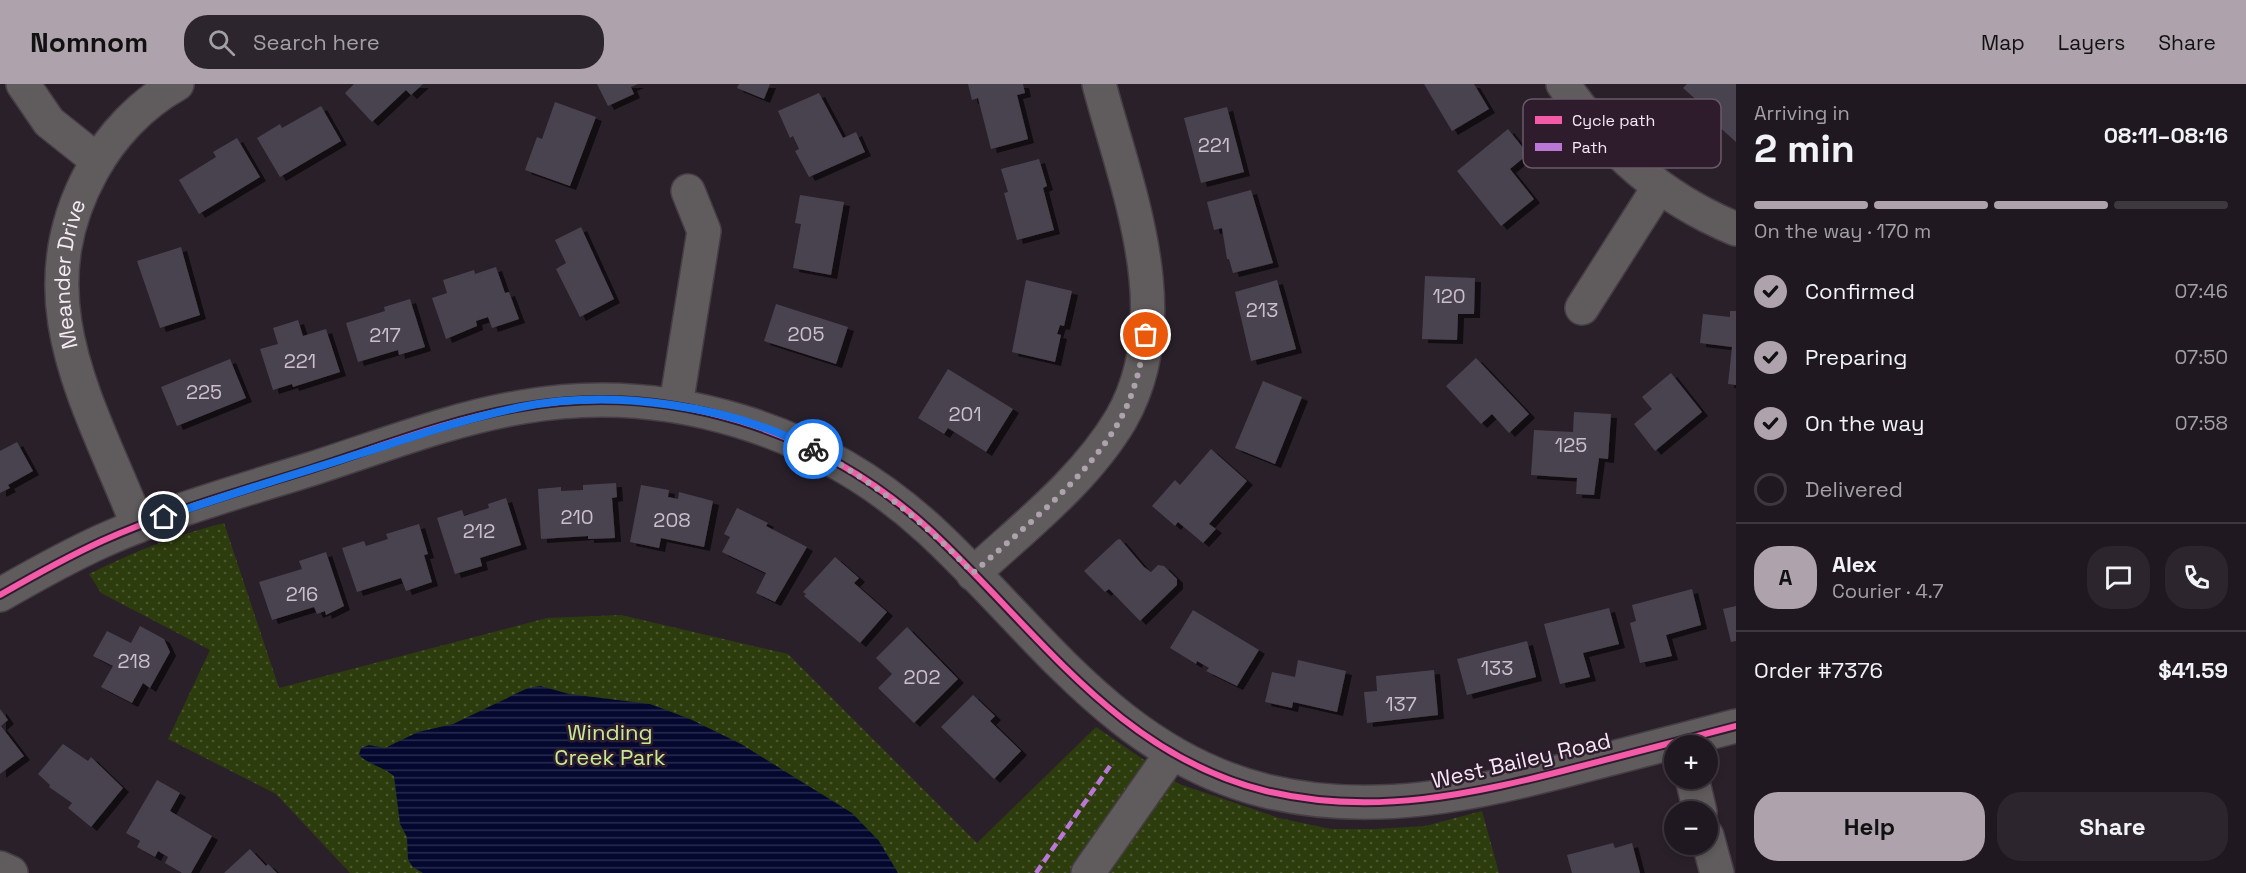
<!DOCTYPE html>
<meta charset="utf-8">
<style>
:root{--surface:#201820;--page:#2d252d;--text:#f1f3f6;--muted:#a2a0a5;--line:#3d373e;--accent:#aea3ad}
body{margin:0;font-family:"Space Grotesk",sans-serif;background:var(--page);color:var(--text);height:100vh;display:flex;flex-direction:column;font-size:22px;white-space:nowrap}
*{box-sizing:border-box;margin:0}
p{font-size:20px;color:var(--muted)}
.icon{flex:none;width:33px;height:33px;fill:none;stroke:currentColor;stroke-width:2;stroke-linecap:round;stroke-linejoin:round}
.map{position:relative;flex:1;overflow:hidden}
.sheet{display:flex;flex-direction:column;background:var(--surface);width:510px}
.sheet>*{flex:none}
.tools{position:absolute;left:1664px;top:651px;display:grid;gap:12px}
.tools a{display:grid;place-items:center;width:54px;height:54px;border-radius:50%;background:var(--surface);box-shadow:0 3px 9px #0003,0 0 0 2px var(--line);font-size:30px}
.pin{position:absolute;display:grid;place-items:center;width:51px;height:51px;color:#fff;margin:-26px;border:3px solid #fff;border-radius:50%;box-shadow:0 2px 6px #0007}
.courier{position:absolute;display:grid;place-items:center;width:60px;height:60px;margin:-30px;border:4px solid #1a73e8;border-radius:50%;background:#fff;color:#222;box-shadow:0 2px 8px #0007}
.overview em{font-style:normal;font-weight:800}
.overview div{display:flex;flex-direction:column-reverse}
.overview{display:flex;align-items:center;justify-content:space-between;height:102px;padding:0 18px}
h1{font-size:39px;font-weight:800;line-height:45px}
.bar{display:grid;grid-template-columns:repeat(4,1fr);gap:9px 6px;align-content:center;height:72px;padding:0 18px}
.bar i{height:8px;border-radius:4px;background:var(--line)}
.bar .on{background:var(--accent)}
.bar p{grid-column:span 4}
.line{display:flex;align-items:center;gap:15px;padding:0 18px;border-top:2px solid var(--line)}
.line div{flex:1}
.round{display:grid;place-items:center;flex:none;width:63px;height:63px;border-radius:24px;background:var(--page)}
ol{padding:0 18px;list-style:none}
li{display:flex;align-items:center;gap:18px;height:66px}
li p{margin-inline-start:auto}
li .icon{padding:6px;border-radius:50%;background:var(--accent);color:#111;stroke-width:4}
li:last-child{color:var(--muted)}
li i{width:33px;height:33px;border:3px solid var(--line);border-radius:50%}
.action{display:flex;gap:12px;margin-top:auto;padding:12px 18px}
.action a{flex:1;height:69px;border-radius:24px;background:var(--accent);color:#111;font-size:24px;font-weight:800;line-height:69px;text-align:center}
.action a+a{background:var(--page);color:var(--text)}
header{display:flex;align-items:center;gap:36px;box-sizing:border-box;height:84px;padding:0 30px;background:var(--accent);color:#111}
header strong{font-size:28px}
nav{display:flex;gap:33px;margin-inline-start:auto;font-size:21px}
.search{width:420px;height:54px;background:var(--page);display:flex;align-items:center;gap:15px;box-sizing:border-box;padding:0 21px;border-radius:24px;color:var(--muted);font-size:22px}
main{display:flex;flex:1;min-height:0}
.map>svg:first-child{display:block}
</style>
<header>
<strong>Nomnom</strong>
<div class="search"><svg class="icon" aria-label="search" viewBox="0 0 24 24"><circle cx="10" cy="10" r="6"/><path d="M15 15l6 6"/></svg>Search here</div>
<nav><a>Map</a><a>Layers</a><a>Share</a></nav>
</header>
<main>
<div class="map">
<svg width="1736" height="789" viewBox="0 0 1736 789">
<defs>
<pattern id="park-dots" width="8" height="8" patternUnits="userSpaceOnUse" patternTransform="scale(1.5)"><rect width="8" height="8" fill="#2d3c0d"/><path d="M2 2h.1M6 6h.1" fill="none" stroke="#4c5831" stroke-width="1.8" stroke-linecap="round"/></pattern>
<pattern id="water-rules" width="6" height="5" patternUnits="userSpaceOnUse" patternTransform="scale(1.5)"><rect width="6" height="5" fill="#04082f"/><path d="M0 2.5h6" fill="none" stroke="#292c4e"/></pattern>
<filter id="shadow"><feDropShadow dx="6" dy="4" stdDeviation="0" flood-color="#0009"/></filter>
</defs>
<rect width="100%" height="100%" fill="#2a202a"/>
<path fill="url(#park-dots)" d="M224,439L279,604L547,534L621,531L788,570L977,759L1096,643L1179,700L1279,734L1331,745H1375L1425,742L1482,727L1499,789H350L276,710L168,655L210,566L101,509L89,490C133,468 176,451 224,439Z"/>
<path fill="url(#water-rules)" d="M541,602L569,610L650,620L690,635L741,660L852,729L879,757L898,789H423L413,783L408,776L407,753L400,740L394,692C383,683 368,680 359,671L361,664L369,661L385,664L418,648L453,640L528,604Z"/>
<g fill="#4a4250" filter="url(#shadow)">
<polygon points="354,0 423,0 411,11 406,6 372,38 345,9"/>
<polygon points="597,0 638,0 631,3 634,10 608,22"/>
<polygon points="739,0 770,0 764,15 737,4"/>
<polygon points="968,0 1023,0 1025,9 1017,11 1028,55 991,65 978,14 972,16"/>
<polygon points="1424,0 1474,0 1489,25 1452,47"/>
<polygon points="1687,0 1736,0 1736,58 1716,40 1719,36 1683,4"/>
<polygon points="819,9 843,54 856,48 865,68 809,93 795,67 799,65 793,52 790,54 778,27"/>
<polygon points="555,18 596,33 570,102 525,86 537,53 542,55"/>
<polygon points="321,22 341,57 280,93 257,54 280,40 282,44"/>
<polygon points="1227,23 1244,88 1201,99 1184,34"/>
<polygon points="1508,45 1528,70 1510,85 1534,115 1501,142 1457,87"/>
<polygon points="237,54 260,93 199,130 179,96 216,73 213,68"/>
<polygon points="1039,75 1047,102 1043,104 1054,146 1017,156 1004,109 1008,108 1001,85"/>
<polygon points="1251,106 1273,179 1233,189 1229,175 1227,175 1222,144 1214,146 1207,118"/>
<polygon points="800,111 844,118 831,191 793,184 801,140 795,139"/>
<polygon points="581,143 614,215 580,233 556,185 566,179 555,156"/>
<polygon points="181,163 200,231 160,244 137,177"/>
<polygon points="496,183 505,209 509,208 519,235 492,244 488,233 476,237 477,242 446,255 432,214 447,209 443,196 474,186 475,190"/>
<polygon points="1425,192 1475,194 1474,230 1458,230 1457,256 1422,255"/>
<polygon points="1026,196 1072,207 1064,242 1060,241 1057,250 1061,251 1055,278 1012,268"/>
<polygon points="1277,196 1296,265 1251,277 1235,208"/>
<polygon points="410,215 425,263 399,271 398,266 358,278 346,239 385,227 384,223"/>
<polygon points="776,220 848,243 836,280 764,257"/>
<polygon points="1730,227 1736,227 1736,301 1728,300 1732,263 1700,259 1703,230 1730,233"/>
<polygon points="298,236 303,252 326,245 340,288 293,303 292,300 273,306 260,265 278,260 273,244"/>
<polygon points="1476,274 1529,330 1509,349 1492,330 1481,340 1446,302"/>
<polygon points="230,275 246,314 177,342 161,303"/>
<polygon points="948,285 1013,325 986,368 948,344 944,350 918,334"/>
<polygon points="1671,289 1702,328 1655,367 1634,340 1652,325 1642,313"/>
<polygon points="1263,297 1302,313 1275,380 1235,364"/>
<polygon points="1574,328 1611,330 1608,375 1599,374 1594,411 1576,410 1577,394 1531,391 1534,346 1573,348"/>
<polygon points="17,358 33,387 8,401 10,404 0,409 0,367"/>
<polygon points="1211,365 1247,397 1209,440 1216,445 1203,459 1178,438 1175,442 1152,422 1175,396 1180,401"/>
<polygon points="616,399 617,413 612,414 615,454 588,455 588,452 541,455 538,405 561,403 561,407 583,406 583,401"/>
<polygon points="641,401 669,406 668,413 678,415 679,408 713,417 704,463 661,454 659,464 630,458"/>
<polygon points="506,414 521,461 480,474 482,482 455,490 437,434 462,426 464,432 489,424 488,420"/>
<polygon points="737,424 768,439 766,442 807,463 775,518 756,509 766,489 722,468 730,453 724,450"/>
<polygon points="419,440 428,470 424,471 432,498 406,507 401,494 357,508 342,464 364,457 366,462 388,455 386,450"/>
<polygon points="1120,455 1144,483 1151,488 1158,481 1164,482 1177,495 1177,501 1140,537 1109,505 1105,508 1084,487 1117,456"/>
<polygon points="326,468 344,522 326,531 325,527 317,530 314,523 272,536 259,498 302,485 299,477"/>
<polygon points="835,473 859,494 854,499 887,528 860,559 804,512 806,510 803,508"/>
<polygon points="1692,505 1701,541 1666,551 1672,572 1640,579 1630,539 1636,537 1632,521"/>
<polygon points="1736,522 1736,557 1731,558 1723,525"/>
<polygon points="1609,524 1619,560 1583,569 1590,593 1560,600 1544,540"/>
<polygon points="1193,526 1259,566 1237,602 1206,587 1209,584 1197,577 1196,580 1170,564"/>
<polygon points="140,542 164,555 170,568 150,604 143,599 132,619 101,603 113,582 93,572 107,547 131,559"/>
<polygon points="907,543 958,595 914,639 878,604 892,590 876,574"/>
<polygon points="1527,557 1536,593 1467,611 1457,575"/>
<polygon points="1298,576 1346,587 1337,628 1293,618 1292,624 1265,618 1272,588 1295,593"/>
<polygon points="1434,586 1438,631 1367,639 1364,608 1377,607 1376,592"/>
<polygon points="973,611 995,632 990,637 1021,667 994,695 941,643"/>
<polygon points="0,625 8,636 1,642 24,672 0,690"/>
<polygon points="63,660 88,677 91,673 123,704 91,743 68,724 72,719 49,703 50,701 38,690"/>
<polygon points="157,696 180,709 170,727 212,752 191,789 182,789 165,779 168,773 158,767 155,773 137,763 140,757 126,749"/>
<polygon points="1613,759 1615,764 1632,759 1640,789 1572,789 1567,771"/>
<polygon points="250,765 266,782 268,780 277,789 224,789"/>
</g>
<g fill="none" stroke-linecap="round" stroke-linejoin="round">
<g stroke="#463d45" stroke-width="36">
<g id="minor">
<polyline points="23,0 49,38 98,77"/>
<path d="M1563,0C1609,67 1661,114 1736,145"/>
<polyline points="1582,224 1659,103"/>
<polyline points="676,321 704,147 688,107"/>
<path id="s1" d="M138,442C91,321 21,216 92,87C111,52 141,20 177,0"/>
<path d="M973,490C1024,443 1085,396 1121,335C1180,232 1127,105 1099,0"/>
<path d="M0,511C33,492 67,473 102,457C169,427 241,407 311,385C380,363 450,335 522,323C669,297 821,346 930,446C1037,545 1116,670 1266,707C1373,733 1474,710 1578,683C1631,669 1683,656 1736,642"/>
<polyline points="1692,694 1700,728"/>
<polyline points="1707,752 1717,789"/>
<polyline points="0,784 11,789"/>
<polyline points="1088,789 1172,669"/>
</g>
</g>
<use href="#minor" stroke="#605c5d" stroke-width="33"/>
<polyline stroke="#ba77d6" stroke-width="4.5" stroke-dasharray="9 4.5" stroke-linecap="butt" points="1036,789 1110,682"/>
<g stroke="#2e1c2d" stroke-width="10">
<path id="cycleway" d="M0,511C33,492 67,473 102,457C169,427 241,407 311,385C380,363 450,335 522,323C669,297 821,346 930,446C1037,545 1116,670 1266,707C1373,733 1474,710 1578,683C1631,669 1683,656 1736,642"/>
</g>
<use href="#cycleway" stroke="#f35aa7" stroke-width="6"/>
</g>
<g fill="none" stroke-linecap="round" stroke-linejoin="round">
<path stroke="#aea3ad" stroke-width="6" stroke-dasharray="0 10.8" d="M813,365C875,398 925,439 973,489C1022,445 1089,393 1121,334C1135,308 1141,280 1146,251"/>
<path stroke="#1a73e8" stroke-width="8" d="M164,433C229,410 294,391 359,370C412,353 466,334 521,323C613,305 730,321 813,365"/>
</g>
<g text-anchor="middle" dominant-baseline="central" stroke-width="5" stroke-linejoin="round" paint-order="stroke">
<g font-size="20" fill="#cabfcb">
<text x="1214" y="61">221</text>
<text x="1449" y="212">120</text>
<text x="1262" y="226">213</text>
<text x="806" y="250">205</text>
<text x="385" y="251">217</text>
<text x="300" y="277">221</text>
<text x="204" y="308">225</text>
<text x="965" y="330">201</text>
<text x="1571" y="361">125</text>
<text x="577" y="433">210</text>
<text x="672" y="436">208</text>
<text x="479" y="447">212</text>
<text x="302" y="510">216</text>
<text x="134" y="577">218</text>
<text x="1497" y="584">133</text>
<text x="922" y="593">202</text>
<text x="1401" y="620">137</text>
</g>
<g font-size="22" fill="#f5e9f4" stroke="#2e1c2d">
<text stroke="none"><textPath href="#s1" startOffset="266">Meander Drive</textPath></text>
<text transform="translate(1521 676) rotate(-13)">West Bailey Road</text>
</g>
<g font-size="22" fill="#c7eb94" stroke="#2e1c2d">
<text x="610" y="648">Winding<tspan x="610" dy="25">Creek Park</tspan></text>
</g>
</g>
<rect x="1523" y="15" width="198" height="69" rx="9" fill="#2e1c2d" stroke="#6a5a69" stroke-width="1.5"/>
<rect x="1535" y="32" width="27" height="8" fill="#f35aa7"/>
<rect x="1535" y="59" width="27" height="8" fill="#ba77d6"/>
<g font-size="16" fill="#f5e9f4">
<text x="1572" y="42">Cycle path</text>
<text x="1572" y="69">Path</text>
</g>
</svg>
<div class="tools">
<a>+</a>
<a>−</a>
</div>
<div class="pin" style="left:1146px;top:251px;background:#ea580c"><svg class="icon" aria-label="bag" viewBox="0 0 24 24"><path d="M5 8h14l-1 12H6zM9 8a3 3 0 0 1 6 0"/></svg></div>
<div class="pin" style="left:164px;top:433px;background:#1f2937"><svg class="icon" aria-label="home" viewBox="0 0 24 24"><path d="M3 11l9-7 9 7M6 9v11h12V9"/></svg></div>
<div class="courier" style="left:813px;top:365px"><svg class="icon" aria-label="bike" viewBox="0 0 24 24"><circle cx="6" cy="16" r="4"/><circle cx="18" cy="16" r="4"/><path d="M6 16l4-8h5l3 8M10 8l3 8H6M13 5h3"/></svg></div>
</div>
<section class="sheet">
<div class="overview"><div><h1>2 min</h1><p>Arriving in</p></div><em>08:11–08:16</em></div>
<div class="bar"><i class="on"></i><i class="on"></i><i class="on"></i><i></i><p>On the way · 170 m</p></div>
<ol>
<li><svg class="icon" aria-label="check" viewBox="0 0 24 24"><path d="M5 12l5 5 9-10"/></svg>Confirmed<p>07:46</p></li>
<li><svg class="icon" aria-label="check" viewBox="0 0 24 24"><path d="M5 12l5 5 9-10"/></svg>Preparing<p>07:50</p></li>
<li><svg class="icon" aria-label="check" viewBox="0 0 24 24"><path d="M5 12l5 5 9-10"/></svg>On the way<p>07:58</p></li>
<li><i></i>Delivered</li>
</ol>
<div class="line" style="height:108px"><b class="round" style="background:var(--accent);color:#111">A</b><div><b>Alex</b><p>Courier · 4.7</p></div><a class="round"><svg class="icon" aria-label="chat" viewBox="0 0 24 24"><path d="M4 5h16v11H9l-5 4z"/></svg></a><a class="round"><svg class="icon" aria-label="phone" viewBox="0 0 24 24"><path d="M5 4h4l2 5-3 2q2 4 5 5l2-3 5 2v4C11 20 4 13 5 4z"/></svg></a></div>
<div class="line" style="height:78px"><div>Order #7376</div><b>$41.59</b></div>
<div class="action"><a>Help</a><a>Share</a></div>
</section>
</main>
